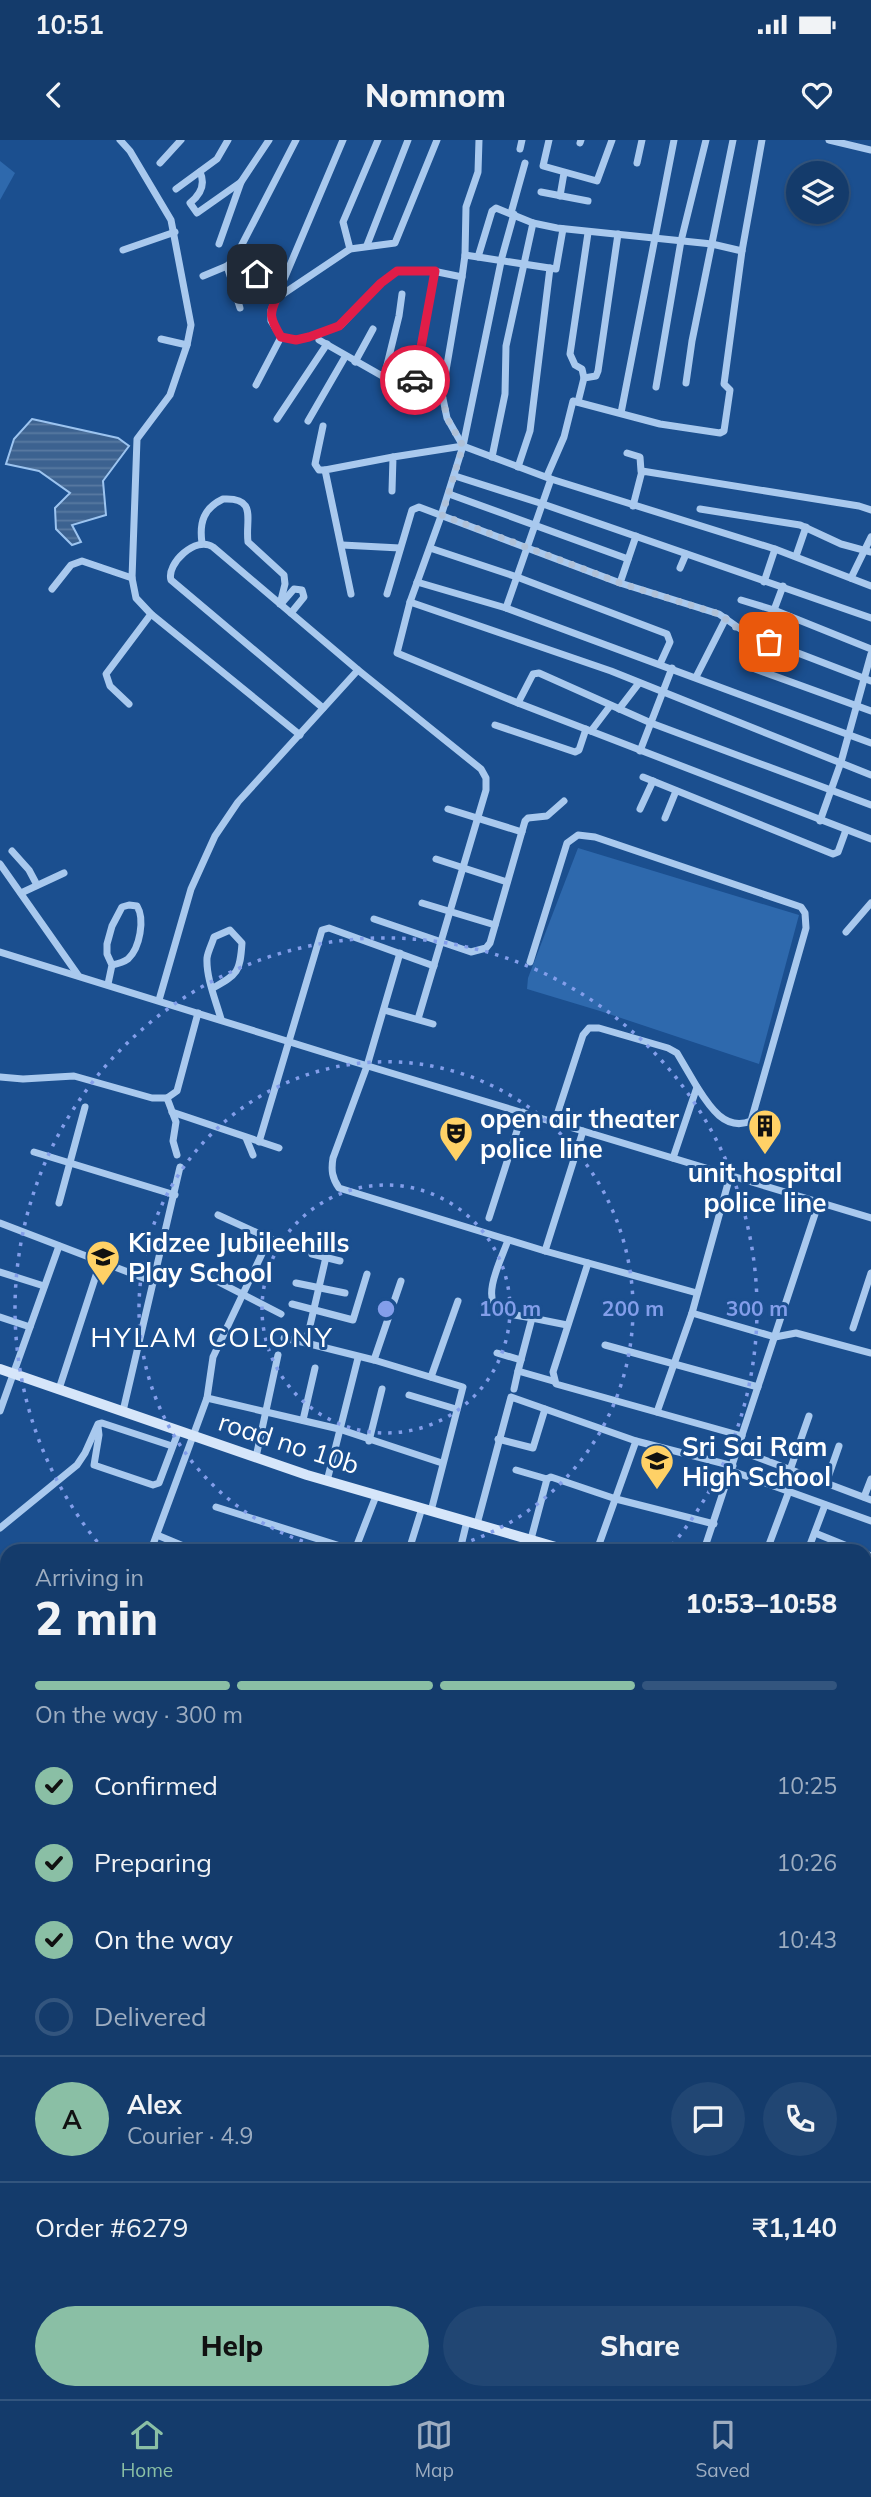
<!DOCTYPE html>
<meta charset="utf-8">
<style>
:root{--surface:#143b6b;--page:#214673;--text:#f1f3f6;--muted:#9dadc1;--line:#33557e;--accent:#8abfa5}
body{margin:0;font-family:Mulish,sans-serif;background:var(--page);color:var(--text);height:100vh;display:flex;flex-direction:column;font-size:26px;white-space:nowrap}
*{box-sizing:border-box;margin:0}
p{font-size:23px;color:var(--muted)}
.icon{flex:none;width:38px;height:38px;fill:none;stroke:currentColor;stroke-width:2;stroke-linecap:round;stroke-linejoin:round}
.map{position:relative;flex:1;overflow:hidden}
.side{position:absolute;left:0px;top:1404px;width:872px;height:856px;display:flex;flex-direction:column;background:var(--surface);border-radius:21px 21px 0 0;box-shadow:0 2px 5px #0004,0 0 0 2px var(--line)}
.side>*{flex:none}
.tools{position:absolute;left:786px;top:21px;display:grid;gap:14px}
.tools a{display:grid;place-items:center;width:63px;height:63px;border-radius:50%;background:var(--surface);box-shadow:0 2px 5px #0004,0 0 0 2px var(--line);font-size:35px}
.pin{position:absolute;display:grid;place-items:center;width:60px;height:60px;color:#fff;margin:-30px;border-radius:14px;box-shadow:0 4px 10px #0006}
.courier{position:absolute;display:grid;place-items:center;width:70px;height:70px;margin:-35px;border:5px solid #e11d48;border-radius:50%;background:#fff;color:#222;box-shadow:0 2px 9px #0007}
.overview em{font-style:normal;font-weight:800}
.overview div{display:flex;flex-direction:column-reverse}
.overview{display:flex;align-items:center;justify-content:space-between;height:119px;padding:0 35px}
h1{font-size:46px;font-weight:800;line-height:52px}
.bar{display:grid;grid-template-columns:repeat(4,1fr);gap:10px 7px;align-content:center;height:84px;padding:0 35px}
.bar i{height:9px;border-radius:5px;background:var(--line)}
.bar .current{background:var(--accent)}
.bar p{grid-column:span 4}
.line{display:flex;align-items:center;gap:18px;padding:0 35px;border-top:2px solid var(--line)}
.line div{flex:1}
.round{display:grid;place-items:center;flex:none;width:74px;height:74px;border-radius:37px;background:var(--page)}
ol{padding:0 35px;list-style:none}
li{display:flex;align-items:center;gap:21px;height:77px}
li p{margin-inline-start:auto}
li .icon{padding:7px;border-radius:50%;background:var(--accent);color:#111;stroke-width:4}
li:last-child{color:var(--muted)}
li i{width:38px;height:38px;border:4px solid var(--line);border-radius:50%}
.cta{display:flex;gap:14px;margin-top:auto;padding:14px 35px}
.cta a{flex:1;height:80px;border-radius:42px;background:var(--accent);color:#111;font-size:28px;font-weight:800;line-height:80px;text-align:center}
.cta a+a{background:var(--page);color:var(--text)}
.status{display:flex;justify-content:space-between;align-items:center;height:49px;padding:0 35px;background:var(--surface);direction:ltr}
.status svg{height:19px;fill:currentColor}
header{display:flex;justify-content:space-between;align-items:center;height:91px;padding:0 35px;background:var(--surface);font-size:32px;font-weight:800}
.tab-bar{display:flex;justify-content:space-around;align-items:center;height:98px;border-top:2px solid var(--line);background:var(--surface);font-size:19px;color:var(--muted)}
.tab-bar a{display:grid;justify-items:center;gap:4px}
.tab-bar .current{color:var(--accent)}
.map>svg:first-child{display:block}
</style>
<div class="status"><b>10:51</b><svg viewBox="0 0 49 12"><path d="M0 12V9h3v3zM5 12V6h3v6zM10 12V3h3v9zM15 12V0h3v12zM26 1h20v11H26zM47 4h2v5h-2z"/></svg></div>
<header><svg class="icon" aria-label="back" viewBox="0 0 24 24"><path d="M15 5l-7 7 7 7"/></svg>Nomnom<svg class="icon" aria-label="heart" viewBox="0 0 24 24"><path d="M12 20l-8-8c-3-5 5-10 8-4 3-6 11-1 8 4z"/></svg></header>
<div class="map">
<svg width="871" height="2259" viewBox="0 0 871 2259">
<defs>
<pattern id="water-rules" width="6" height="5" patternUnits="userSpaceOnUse" patternTransform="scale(1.75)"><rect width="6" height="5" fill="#3c6290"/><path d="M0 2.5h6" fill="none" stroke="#597aa1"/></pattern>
</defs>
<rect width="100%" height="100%" fill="#1b4f8f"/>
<g fill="#2e69ad">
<polygon points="0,21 15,33 0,60"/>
<polygon points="578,708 799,775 759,924 600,871 527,849 528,838"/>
</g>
<polygon fill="url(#water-rules)" stroke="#9cc4f0" stroke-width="2" points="32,279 118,298 129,306 103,341 106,375 72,385 81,402 72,405 56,389 55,368 70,353 39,331 6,324 14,299"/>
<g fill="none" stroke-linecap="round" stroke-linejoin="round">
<g stroke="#a9c9ee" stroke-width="7">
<polyline points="120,0 130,11 171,80 191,185 187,205 170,255 137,299 132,438 136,458 151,474 300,595"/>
<polyline points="549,0 543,26 597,41 612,0"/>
<polyline points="829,0 871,10"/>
<polyline points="580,3 581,0"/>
<polyline points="520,9 522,0"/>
<polyline points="160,23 181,0"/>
<polyline points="637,23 642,0"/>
<path d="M200,32C206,45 200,55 190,63L197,73L241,42L269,0"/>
<polyline points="176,49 217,19 228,0"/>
<polyline points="541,52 588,61"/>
<polyline points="560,56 564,33"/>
<polyline points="511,73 525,23"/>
<polyline points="219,104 241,42"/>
<polyline points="367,105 408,0"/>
<polyline points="350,109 343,82 378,0"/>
<polyline points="123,110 175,92"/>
<polyline points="465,115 556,129 563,89"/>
<polyline points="478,117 492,71 496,68 533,83 557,88 712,104 742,111"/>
<polyline points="234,120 281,147"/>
<polyline points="227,126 240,168"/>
<polyline points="203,136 227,126 234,120 296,0"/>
<polyline points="462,137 465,115 466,67 478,32 479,0"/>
<polyline points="277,158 350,109 395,103 437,0"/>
<polyline points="281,197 296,200 309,197 341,185 381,143 397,131 433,131 462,137 442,254"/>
<polyline points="161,199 187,205"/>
<polyline points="319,200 384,237 437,248 442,254 447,278 463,306 440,379 410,462 397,513 518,563 871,699"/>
<polyline points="355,222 373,189"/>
<polyline points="384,237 399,176 402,154"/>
<polyline points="584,238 582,229 575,225 570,214 588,93"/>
<polyline points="414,243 435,131"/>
<polyline points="686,243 692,201 733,0"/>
<polyline points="256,245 281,197 271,181 271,170 343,0"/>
<polyline points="656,247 681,101 706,0"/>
<polyline points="578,262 584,238 596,236 598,231 618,94"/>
<polyline points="621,273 674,0"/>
<polyline points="277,279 327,204"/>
<polyline points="308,281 345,217"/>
<polyline points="323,286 315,324 319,330 325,330"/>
<polyline points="463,306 502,117 514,74"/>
<polyline points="627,313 640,317 641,331"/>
<polyline points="492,317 505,254 506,206 533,83"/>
<polyline points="518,327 530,291 550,128"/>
<polyline points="455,336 543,364 871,478"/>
<polyline points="547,336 564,297 573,261 660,284 720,293 724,291 730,250 724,244 742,111 762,0"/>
<polyline points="392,351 393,317 463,306 551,339 775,409 871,446"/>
<polyline points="449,354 628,419"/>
<polyline points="633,366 642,331 859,366 871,370"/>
<polyline points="700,369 800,385 841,404 871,412"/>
<path d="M202,403C199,382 204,368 223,359C258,357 245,380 248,402L284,435L285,444L280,464"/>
<polyline points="342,405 400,408"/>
<polyline points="430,408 517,437 667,494 670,502 660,524"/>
<polyline points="796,416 806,387"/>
<polyline points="680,428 686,414"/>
<polyline points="851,438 871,397"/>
<polyline points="417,442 506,468 871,603"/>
<polyline points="764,442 775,409"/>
<polyline points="620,443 636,396"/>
<polyline points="52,449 71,425 82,421 132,438"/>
<polyline points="351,454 325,330 393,317"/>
<polyline points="387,454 412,370 419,367 620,443 719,474 746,493 871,541"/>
<polyline points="741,460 774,470 871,509"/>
<polyline points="410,462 611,531 871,635"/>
<polyline points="281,464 294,449 302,450 304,457 291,473"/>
<polyline points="506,468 551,339"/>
<polyline points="774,470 783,446"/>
<polyline points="755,529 871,571"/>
<polyline points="696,537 726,478"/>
<polyline points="518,563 533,534 539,533 651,583 871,665"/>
<polyline points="129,564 110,546 106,534 151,474"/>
<path d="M323,568L171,440C166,424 196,395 213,407L358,530L481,629L486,638V650L418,879"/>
<polyline points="619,569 639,543"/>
<polyline points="495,585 575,612 579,610 586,589"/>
<polyline points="591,591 610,566"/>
<polyline points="640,611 672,528"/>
<polyline points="643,637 833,714 838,712 846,690"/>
<polyline points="448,669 522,692"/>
<polyline points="640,669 653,641"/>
<polyline points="665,678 676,651"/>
<polyline points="820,681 841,622 871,514"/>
<polyline points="12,711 29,730 37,745"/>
<polyline points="436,719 507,742"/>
<polyline points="0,724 78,835"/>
<polyline points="21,753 64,733"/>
<polyline points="422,763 495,785"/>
<polyline points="374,779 471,812 486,808 490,803 525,681 528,678 547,676 564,661"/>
<polyline points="846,792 871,763"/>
<polyline points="0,812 348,920 871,1078"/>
<path d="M400,813L367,926L333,1018C331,1030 332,1038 339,1048L545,1111L583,991"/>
<path d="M530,822L567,703L578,695L595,697L801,767L805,773L806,788L751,981C725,992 709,966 697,947"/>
<path d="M108,844L112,825L107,814V804L112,786L122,767L129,765L137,766C145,779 140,808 128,819C124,822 117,824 112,825"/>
<path d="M213,848C238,834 240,832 242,803L230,790L214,797C212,804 208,811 207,818C206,838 216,861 221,879"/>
<polyline points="159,860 191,749 215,696 238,662 358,530"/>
<polyline points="384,870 433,884"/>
<polyline points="0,937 23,939 74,936 152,958 167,958"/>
<polyline points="172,972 279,1008"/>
<polyline points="555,981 583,895 589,888 599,888 668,908 677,913 697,947 673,1018"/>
<polyline points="246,998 253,1015"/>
<polyline points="259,1002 322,790 329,788 434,826"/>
<polyline points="34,1012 175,1055"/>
<polyline points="177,1015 173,1001 176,982 167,958 177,951 198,873"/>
<polyline points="59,1063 85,967"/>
<polyline points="218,1075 295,1110"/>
<polyline points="489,1078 523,972"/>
<polyline points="0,1083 154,1142"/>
<path d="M508,1100C503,1116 480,1158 499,1169C508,1175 522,1176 532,1178L518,1231L553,1241"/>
<polyline points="545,1111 697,1153"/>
<polyline points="312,1114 340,1121"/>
<polyline points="326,1117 306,1203 374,1220 463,1247 431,1371"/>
<polyline points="588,1123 553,1232 556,1244 742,1296"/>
<polyline points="0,1132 44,1146"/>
<polyline points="207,1136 281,1174"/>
<polyline points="296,1143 345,1153"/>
<polyline points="292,1164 353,1180 367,1134"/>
<polyline points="692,1173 775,1197 796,1193 871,1213"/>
<polyline points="0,1177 30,1187"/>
<polyline points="532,1178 567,1185"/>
<polyline points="853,1188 871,1133"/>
<polyline points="284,1198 306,1203"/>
<polyline points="605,1205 758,1247"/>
<polyline points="497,1213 521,1220"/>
<polyline points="374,1220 401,1141"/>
<polyline points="431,1237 458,1161"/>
<polyline points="59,1249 100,1123"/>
<polyline points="514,1249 518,1231"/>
<polyline points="409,1255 456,1269"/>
<polyline points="207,1258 339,1289 442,1323"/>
<polyline points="0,1271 59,1106"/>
<polyline points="123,1271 180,1027"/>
<polyline points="657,1272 692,1173 730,1036"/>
<polyline points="303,1280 315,1228"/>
<polyline points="98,1287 99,1295 94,1325 153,1345 159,1343 179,1290"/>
<polyline points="498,1299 533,1308 545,1269"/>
<polyline points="369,1301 382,1249"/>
<polyline points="738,1310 871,1360"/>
<polyline points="256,1317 278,1215"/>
<polyline points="516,1330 547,1339 551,1337 616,1359 714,1384"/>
<polyline points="790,1330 809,1276"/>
<polyline points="732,1331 871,1381"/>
<polyline points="327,1341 358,1218"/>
<polyline points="826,1343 839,1306"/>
<polyline points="864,1357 871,1339"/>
<polyline points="216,1367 353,1410"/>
<polyline points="477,1384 511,1257 636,1301 733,1326"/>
<polyline points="0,1388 77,1325 85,1313 98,1284 102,1283 172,1306"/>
<polyline points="815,1393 857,1410"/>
<polyline points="157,1395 193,1410"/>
<polyline points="531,1399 547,1339"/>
<polyline points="151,1410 207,1258 213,1217 269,1099"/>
<polyline points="355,1410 376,1356"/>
<polyline points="409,1410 422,1368"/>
<polyline points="460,1410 467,1381"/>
<polyline points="597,1410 636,1301"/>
<polyline points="704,1410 819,1062"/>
<polyline points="767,1410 789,1351"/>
<polyline points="808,1410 825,1365"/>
<polyline points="864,1413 871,1416"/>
<polyline points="864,1447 871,1435"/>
<polyline points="864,1538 871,1526"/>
<polyline points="864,1582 871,1586"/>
<polyline points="864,1666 871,1650"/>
<polyline points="0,1689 7,1694"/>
<polyline points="871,1735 871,1734"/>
<polyline points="864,1847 871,1832"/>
<polyline points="0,1862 7,1857"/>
<polyline points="0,1927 7,1938"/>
<polyline points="0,2087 7,2093"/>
<polyline points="185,2252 197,2259"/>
<polyline points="719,2252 736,2259"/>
<polyline points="113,2259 118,2252"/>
<polyline points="215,2259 222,2252"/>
</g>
<g stroke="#d6e6fa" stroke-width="10">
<polyline points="0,1229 307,1335 566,1410"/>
<polyline points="0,1455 7,1464"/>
<polyline points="0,1474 7,1483"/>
<polyline points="864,1863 871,1866"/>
<polyline points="864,2003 871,2005"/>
<polyline points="0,2215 7,2208"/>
<polyline points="0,2253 7,2246"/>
</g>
<g stroke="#fff" stroke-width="2.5" stroke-dasharray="12 5" stroke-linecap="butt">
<polyline points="864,1996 871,1999"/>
<polyline points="0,2223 7,2216"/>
</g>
</g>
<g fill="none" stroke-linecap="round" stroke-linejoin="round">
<polyline stroke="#afc1d8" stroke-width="7" stroke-dasharray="0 12.6" points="415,240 414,243 437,248 442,254 447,278 463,306 442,375 620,443 719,474 738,489 769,502"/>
<path stroke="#e11d48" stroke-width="9" d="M257,134L281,147C271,173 266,172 281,197L296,200L309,197L339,186L381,143L397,131H435L415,240"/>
</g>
<g fill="none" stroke="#839eea" stroke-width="3.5" stroke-dasharray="3.5 7">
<circle cx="386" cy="1169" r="124"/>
<path d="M333 1410A247 247 0 1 1 439 1410"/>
<path d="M104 1410A371 371 0 1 1 668 1410"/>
</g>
<defs>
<g id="building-pin" transform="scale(1.75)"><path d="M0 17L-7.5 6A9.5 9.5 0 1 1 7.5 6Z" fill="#ffd166" stroke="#1b4f8f"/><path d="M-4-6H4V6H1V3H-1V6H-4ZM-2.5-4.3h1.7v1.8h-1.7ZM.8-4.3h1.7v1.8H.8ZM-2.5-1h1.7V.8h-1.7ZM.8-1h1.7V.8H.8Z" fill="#111"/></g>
<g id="theatre-pin" transform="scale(1.75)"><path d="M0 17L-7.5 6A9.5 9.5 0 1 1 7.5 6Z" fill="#ffd166" stroke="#1b4f8f"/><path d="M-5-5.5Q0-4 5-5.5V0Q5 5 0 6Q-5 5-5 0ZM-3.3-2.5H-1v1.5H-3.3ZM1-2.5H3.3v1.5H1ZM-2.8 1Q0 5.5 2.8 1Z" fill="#111"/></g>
<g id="university-pin" transform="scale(1.75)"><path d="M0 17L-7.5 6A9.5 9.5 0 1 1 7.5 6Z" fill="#ffd166" stroke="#1b4f8f"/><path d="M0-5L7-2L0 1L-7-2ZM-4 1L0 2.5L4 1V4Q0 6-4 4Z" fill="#111"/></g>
</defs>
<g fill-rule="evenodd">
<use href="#building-pin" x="765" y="986"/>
<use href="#theatre-pin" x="456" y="993"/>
<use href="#university-pin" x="103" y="1117"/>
<use href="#university-pin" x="657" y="1321"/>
</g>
<g text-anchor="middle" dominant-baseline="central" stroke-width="6" stroke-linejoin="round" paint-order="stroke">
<g font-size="26" font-weight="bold" fill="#fff" stroke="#1b4f8f" text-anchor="start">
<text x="480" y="978">open air theater<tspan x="480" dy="30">police line</tspan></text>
<text x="765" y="1032" text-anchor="middle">unit hospital<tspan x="765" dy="30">police line</tspan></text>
<text x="128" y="1102">Kidzee Jubileehills<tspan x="128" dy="30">Play School</tspan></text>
<text x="682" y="1306">Sri Sai Ram<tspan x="682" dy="30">High School</tspan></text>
</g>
<g font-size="26" fill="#fff" stroke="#1b4f8f">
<text transform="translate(289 1303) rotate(18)">road no 10b</text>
</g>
<g font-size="28" letter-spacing="2" fill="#fff" stroke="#1b4f8f">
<text x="212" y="1196">HYLAM COLONY</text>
</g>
</g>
<circle cx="386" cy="1169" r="10" fill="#839eea" stroke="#1b4f8f" stroke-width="3.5"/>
<g font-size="21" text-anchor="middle" font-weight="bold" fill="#839eea" stroke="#1b4f8f" stroke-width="6" stroke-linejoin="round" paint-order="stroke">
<text x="510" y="1176">100 m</text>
<text x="633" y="1176">200 m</text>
<text x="757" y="1176">300 m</text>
</g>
</svg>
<div class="tools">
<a><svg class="icon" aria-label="layers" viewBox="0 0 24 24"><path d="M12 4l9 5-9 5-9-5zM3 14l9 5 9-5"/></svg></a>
</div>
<div class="pin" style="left:769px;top:502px;background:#ea580c"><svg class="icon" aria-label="bag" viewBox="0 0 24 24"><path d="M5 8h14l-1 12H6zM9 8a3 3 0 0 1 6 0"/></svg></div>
<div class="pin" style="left:257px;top:134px;background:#1f2937"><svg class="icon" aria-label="home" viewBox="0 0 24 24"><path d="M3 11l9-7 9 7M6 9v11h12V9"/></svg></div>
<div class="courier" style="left:415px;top:240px"><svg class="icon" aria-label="car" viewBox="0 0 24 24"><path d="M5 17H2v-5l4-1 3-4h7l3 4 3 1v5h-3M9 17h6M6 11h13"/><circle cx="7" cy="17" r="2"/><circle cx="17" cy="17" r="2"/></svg></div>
<section class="side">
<div class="overview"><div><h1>2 min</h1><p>Arriving in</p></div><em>10:53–10:58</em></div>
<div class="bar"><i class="current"></i><i class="current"></i><i class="current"></i><i></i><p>On the way · 300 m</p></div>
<ol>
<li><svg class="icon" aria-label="check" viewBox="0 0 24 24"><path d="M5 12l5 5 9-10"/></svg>Confirmed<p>10:25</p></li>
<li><svg class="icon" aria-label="check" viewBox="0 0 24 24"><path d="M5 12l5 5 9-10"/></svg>Preparing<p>10:26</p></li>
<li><svg class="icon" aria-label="check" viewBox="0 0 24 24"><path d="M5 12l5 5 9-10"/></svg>On the way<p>10:43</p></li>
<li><i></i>Delivered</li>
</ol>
<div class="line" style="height:126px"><b class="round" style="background:var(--accent);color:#111">A</b><div><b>Alex</b><p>Courier · 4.9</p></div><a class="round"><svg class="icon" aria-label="chat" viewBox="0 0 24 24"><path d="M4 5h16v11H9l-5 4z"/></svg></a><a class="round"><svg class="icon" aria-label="phone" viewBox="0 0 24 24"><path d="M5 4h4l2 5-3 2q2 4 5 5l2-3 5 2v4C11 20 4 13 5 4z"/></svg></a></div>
<div class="line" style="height:91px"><div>Order #6279</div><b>₹1,140</b></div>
<div class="cta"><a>Help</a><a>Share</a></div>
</section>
</div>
<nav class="tab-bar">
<a class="current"><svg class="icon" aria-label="home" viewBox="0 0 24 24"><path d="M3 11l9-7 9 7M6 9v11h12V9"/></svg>Home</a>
<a><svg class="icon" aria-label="map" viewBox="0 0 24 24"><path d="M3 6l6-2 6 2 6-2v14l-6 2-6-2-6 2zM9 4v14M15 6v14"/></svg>Map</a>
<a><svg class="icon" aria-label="saved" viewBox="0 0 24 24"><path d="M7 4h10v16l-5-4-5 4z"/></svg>Saved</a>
</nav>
